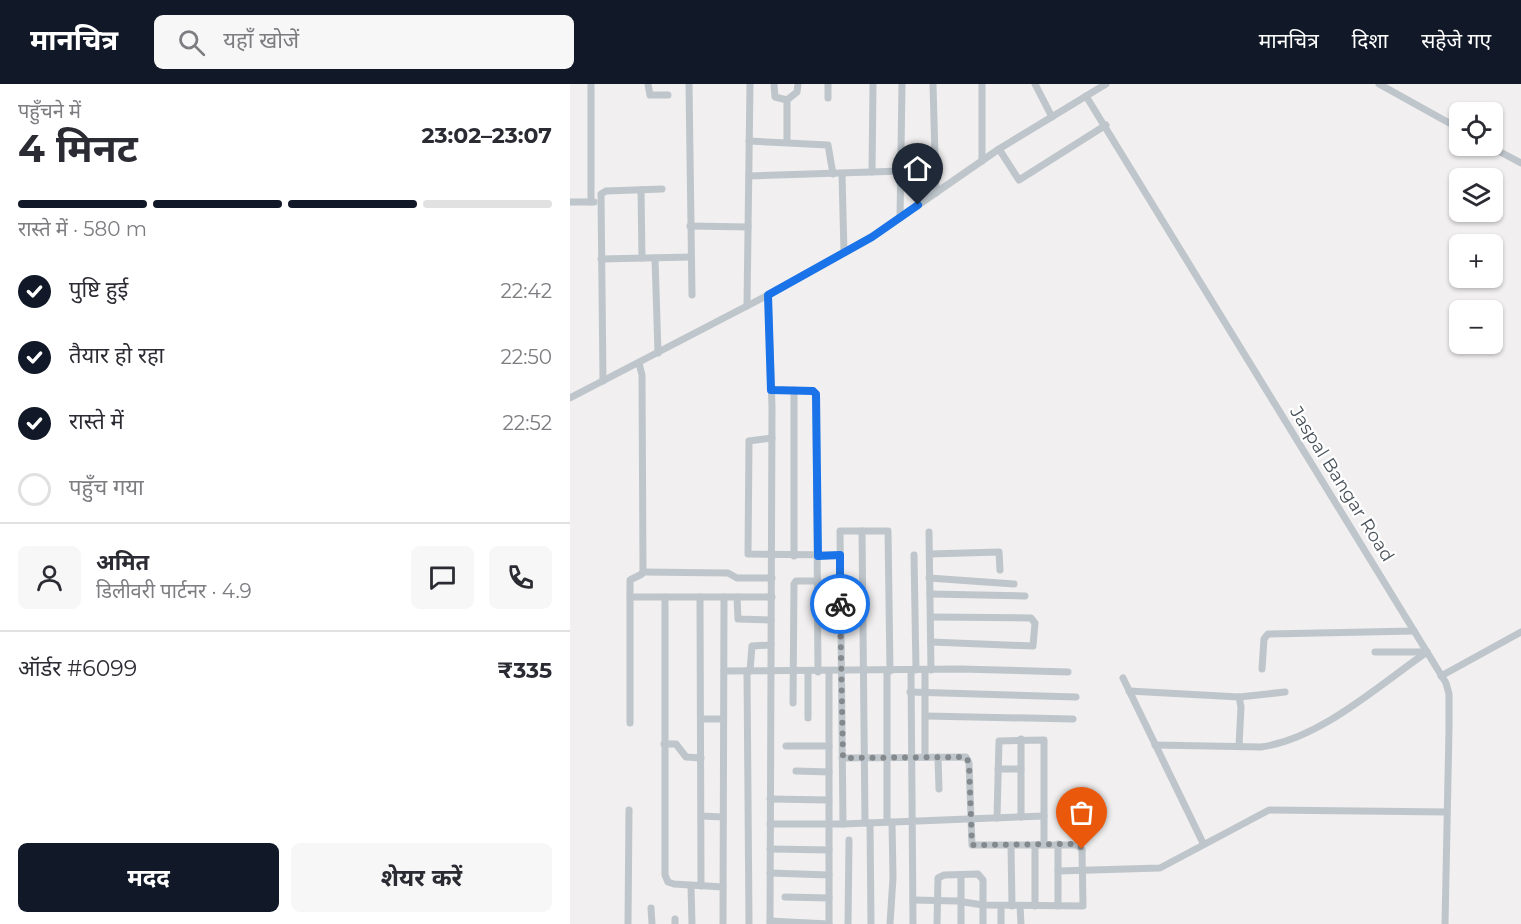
<!DOCTYPE html>
<html lang="hi">
<meta charset="utf-8">
<style>
:root{--surface:#fff;--page:#f7f7f7;--text:#2b2b33;--muted:#7c7c81;--line:#e1e1e2;--accent:#111827}
body{margin:0;font-family:Montserrat,"Noto Sans Devanagari",sans-serif;background:var(--page);color:var(--text);height:100vh;display:flex;flex-direction:column;font-size:22px;white-space:nowrap}
*{box-sizing:border-box;margin:0}
p{font-size:20px;color:var(--muted)}
.icon{flex:none;width:33px;height:33px;fill:none;stroke:currentColor;stroke-width:2;stroke-linecap:round;stroke-linejoin:round}
.map{position:relative;flex:1;overflow:hidden}
.details{display:flex;flex-direction:column;background:var(--surface);width:570px}
.details>*{flex:none}
.fabs{position:absolute;left:879px;top:18px;display:grid;gap:12px}
.fabs a{display:grid;place-items:center;width:54px;height:54px;border-radius:9px;background:var(--surface);box-shadow:0 2px 4px #0004;font-size:30px}
.pin{position:absolute;display:grid;place-items:center;width:51px;height:51px;color:#fff;margin:-62px -26px;border-radius:50% 50% 50% 0;rotate:-45deg;box-shadow:0 0 6px #0007}
.pin .icon{rotate:45deg}
.courier{position:absolute;display:grid;place-items:center;width:60px;height:60px;margin:-30px;border:4px solid #1a73e8;border-radius:50%;background:#fff;color:#222;box-shadow:0 2px 8px #0007}
.overview em{font-style:normal;font-weight:700}
.overview div{display:flex;flex-direction:column-reverse}
.overview{display:flex;align-items:center;justify-content:space-between;height:102px;padding:0 18px}
h1{font-size:39px;font-weight:700;line-height:45px}
.bar{display:grid;grid-template-columns:repeat(4,1fr);gap:9px 6px;align-content:center;height:72px;padding:0 18px}
.bar i{height:8px;border-radius:4px;background:var(--line)}
.bar .current{background:var(--accent)}
.bar p{grid-column:span 4}
.line{display:flex;align-items:center;gap:15px;padding:0 18px;border-top:2px solid var(--line)}
.line div{flex:1}
.round{display:grid;place-items:center;flex:none;width:63px;height:63px;border-radius:9px;background:var(--page)}
ol{padding:0 18px;list-style:none}
li{display:flex;align-items:center;gap:18px;height:66px}
li p{margin-inline-start:auto}
li .icon{padding:6px;border-radius:50%;background:var(--accent);color:#fff;stroke-width:4}
li:last-child{color:var(--muted)}
li i{width:33px;height:33px;border:3px solid var(--line);border-radius:50%}
.primary-button{display:flex;gap:12px;margin-top:auto;padding:12px 18px}
.primary-button a{flex:1;height:69px;border-radius:9px;background:var(--accent);color:#fff;font-size:24px;font-weight:700;line-height:69px;text-align:center}
.primary-button a+a{background:var(--page);color:var(--text)}
header{display:flex;align-items:center;gap:36px;box-sizing:border-box;height:84px;padding:0 30px;background:var(--accent);color:#fff}
header strong{font-size:28px}
nav{display:flex;gap:33px;margin-inline-start:auto;font-size:21px}
.search{width:420px;height:54px;background:var(--page);display:flex;align-items:center;gap:15px;box-sizing:border-box;padding:0 21px;border-radius:9px;color:var(--muted);font-size:22px}
main{display:flex;flex:1;min-height:0}
.map>svg:first-child{display:block}
</style>
<header>
<strong>मानचित्र</strong>
<div class="search"><svg class="icon" aria-label="search" viewBox="0 0 24 24"><circle cx="10" cy="10" r="6"/><path d="M15 15l6 6"/></svg>यहाँ खोजें</div>
<nav><a>मानचित्र</a><a>दिशा</a><a>सहेजे गए</a></nav>
</header>
<main>
<section class="details">
<div class="overview"><div><h1>4 मिनट</h1><p>पहुँचने में</p></div><em>23:02–23:07</em></div>
<div class="bar"><i class="current"></i><i class="current"></i><i class="current"></i><i></i><p>रास्ते में · 580 m</p></div>
<ol>
<li><svg class="icon" aria-label="check" viewBox="0 0 24 24"><path d="M5 12l5 5 9-10"/></svg>पुष्टि हुई<p>22:42</p></li>
<li><svg class="icon" aria-label="check" viewBox="0 0 24 24"><path d="M5 12l5 5 9-10"/></svg>तैयार हो रहा<p>22:50</p></li>
<li><svg class="icon" aria-label="check" viewBox="0 0 24 24"><path d="M5 12l5 5 9-10"/></svg>रास्ते में<p>22:52</p></li>
<li><i></i>पहुँच गया</li>
</ol>
<div class="line" style="height:108px"><a class="round"><svg class="icon" aria-label="person" viewBox="0 0 24 24"><circle cx="12" cy="8" r="4"/><path d="M4 21q1-7 8-7t8 7"/></svg></a><div><b>अमित</b><p>डिलीवरी पार्टनर · 4.9</p></div><a class="round"><svg class="icon" aria-label="chat" viewBox="0 0 24 24"><path d="M4 5h16v11H9l-5 4z"/></svg></a><a class="round"><svg class="icon" aria-label="phone" viewBox="0 0 24 24"><path d="M5 4h4l2 5-3 2q2 4 5 5l2-3 5 2v4C11 20 4 13 5 4z"/></svg></a></div>
<div class="line" style="height:78px"><div>ऑर्डर #6099</div><b>₹335</b></div>
<div class="primary-button"><a>मदद</a><a>शेयर करें</a></div>
</section>
<div class="map">
<svg width="951" height="840" viewBox="0 0 951 840">
<rect width="100%" height="100%" fill="#f1efef"/>
<g fill="none" stroke-linecap="round" stroke-linejoin="round">
<g stroke="#bec6cc" stroke-width="7">
<polyline points="78,0 80,11 98,11"/>
<polyline points="119,0 122,211"/>
<polyline points="204,0 205,13 217,16"/>
<polyline points="363,0 366,109"/>
<polyline points="412,0 412,77"/>
<polyline points="465,0 482,33"/>
<polyline points="809,0 890,45"/>
<polyline points="516,12 876,599 879,610 879,645 875,840"/>
<polyline points="258,14 258,0"/>
<polyline points="179,57 258,61 263,90"/>
<polyline points="217,57 217,16 227,8 228,0"/>
<polyline points="919,62 951,79"/>
<polyline points="429,65 449,96 536,41"/>
<polyline points="302,88 303,0"/>
<polyline points="272,90 274,169"/>
<polyline points="179,92 331,87"/>
<polyline points="71,106 72,174"/>
<polyline points="0,118 24,118"/>
<polyline points="21,118 21,0"/>
<polyline points="330,134 332,0"/>
<polyline points="120,142 178,143"/>
<polyline points="85,174 88,269"/>
<polyline points="31,175 121,173"/>
<polyline points="198,211 202,323 200,840"/>
<polyline points="177,222 180,0"/>
<polyline points="33,297 31,110 36,107 92,105"/>
<polyline points="201,306 243,307 246,310 248,588"/>
<polyline points="224,306 224,472"/>
<polyline points="0,314 198,211 302,153 429,65 536,0"/>
<polyline points="202,354 179,357 178,470 270,471"/>
<polyline points="292,447 295,739"/>
<polyline points="359,448 361,586"/>
<polyline points="360,470 429,468 430,486"/>
<polyline points="344,471 346,586"/>
<polyline points="73,488 158,489 167,494 202,494"/>
<polyline points="359,494 444,500"/>
<polyline points="360,510 455,512"/>
<polyline points="60,513 202,513"/>
<polyline points="95,513 95,791 98,798 104,800 153,803"/>
<polyline points="130,513 131,802"/>
<polyline points="167,513 168,535 201,536"/>
<polyline points="361,533 461,534 465,539 463,562 361,558"/>
<polyline points="805,568 857,568"/>
<polyline points="692,585 694,555 698,550 844,547"/>
<polyline points="355,586 355,673"/>
<polyline points="154,587 390,585 498,588"/>
<polyline points="177,587 179,840"/>
<polyline points="180,587 182,562 201,561"/>
<polyline points="317,587 317,738"/>
<polyline points="341,587 343,840"/>
<polyline points="238,588 238,634"/>
<polyline points="259,588 259,840"/>
<polyline points="871,592 951,548"/>
<polyline points="553,594 633,759"/>
<polyline points="559,607 669,613 671,623 669,662"/>
<polyline points="340,608 506,613"/>
<polyline points="669,613 715,608"/>
<polyline points="223,619 224,500 226,497 248,497"/>
<polyline points="356,632 503,635"/>
<polyline points="131,635 153,635"/>
<polyline points="60,639 60,496 72,490 73,486 72,291 69,279"/>
<polyline points="451,655 451,733"/>
<polyline points="94,660 106,660 116,673 131,674"/>
<path d="M585,661L691,663C750,655 809,601 857,568"/>
<polyline points="216,662 259,662"/>
<polyline points="368,673 369,705"/>
<polyline points="272,674 396,673 399,679 402,761 507,761 512,765 513,822 413,821 387,817 343,816"/>
<polyline points="428,685 451,685"/>
<polyline points="226,687 259,688"/>
<polyline points="200,715 259,716"/>
<polyline points="131,732 153,733"/>
<polyline points="427,734 429,657 474,656 474,760"/>
<polyline points="300,739 301,840"/>
<polyline points="200,740 273,740 474,732"/>
<polyline points="273,740 270,447 318,447 320,587"/>
<polyline points="488,760 488,822"/>
<polyline points="465,761 465,822"/>
<polyline points="441,762 442,822"/>
<polyline points="200,765 259,766"/>
<polyline points="488,787 590,784 699,726 877,728"/>
<polyline points="200,789 259,791"/>
<polyline points="391,791 391,840"/>
<polyline points="121,802 122,840"/>
<polyline points="215,813 259,814"/>
<polyline points="431,822 431,840"/>
<polyline points="450,822 451,840"/>
<polyline points="81,824 82,840"/>
<polyline points="105,835 105,840"/>
<polyline points="200,837 259,840"/>
<polyline points="58,840 59,726"/>
<polyline points="153,840 154,513"/>
<polyline points="278,840 279,756"/>
<polyline points="320,840 323,794 322,738"/>
<polyline points="367,840 368,794 374,791 408,790 413,796 413,840"/>
</g>
</g>
<g fill="none" stroke-linecap="round" stroke-linejoin="round">
<polyline stroke="#84898e" stroke-width="6" stroke-dasharray="0 10.8" points="270,520 273,674 396,673 399,679 402,761 500,760 510,762 512,765"/>
<polyline stroke="#1a73e8" stroke-width="8" points="270,520 270,471 248,472 246,310 243,307 201,306 198,211 302,153 348,121"/>
</g>
<g text-anchor="middle" dominant-baseline="central" stroke-width="4.5" stroke-linejoin="round" paint-order="stroke">
<g font-size="18" fill="#49525a" stroke="#fff">
<text transform="translate(772 400) rotate(58)">Jaspal Bangar Road</text>
</g>
</g>
</svg>
<div class="fabs">
<a><svg class="icon" aria-label="locate" viewBox="0 0 24 24"><circle cx="12" cy="12" r="6"/><path d="M12 2v4M12 18v4M2 12h4M18 12h4"/></svg></a>
<a><svg class="icon" aria-label="layers" viewBox="0 0 24 24"><path d="M12 4l9 5-9 5-9-5zM3 14l9 5 9-5"/></svg></a>
<a>+</a>
<a>−</a>
</div>
<div class="pin" style="left:512px;top:765px;background:#ea580c"><svg class="icon" aria-label="bag" viewBox="0 0 24 24"><path d="M5 8h14l-1 12H6zM9 8a3 3 0 0 1 6 0"/></svg></div>
<div class="pin" style="left:348px;top:121px;background:#1f2937"><svg class="icon" aria-label="home" viewBox="0 0 24 24"><path d="M3 11l9-7 9 7M6 9v11h12V9"/></svg></div>
<div class="courier" style="left:270px;top:520px"><svg class="icon" aria-label="bike" viewBox="0 0 24 24"><circle cx="6" cy="16" r="4"/><circle cx="18" cy="16" r="4"/><path d="M6 16l4-8h5l3 8M10 8l3 8H6M13 5h3"/></svg></div>
</div>
</main>
